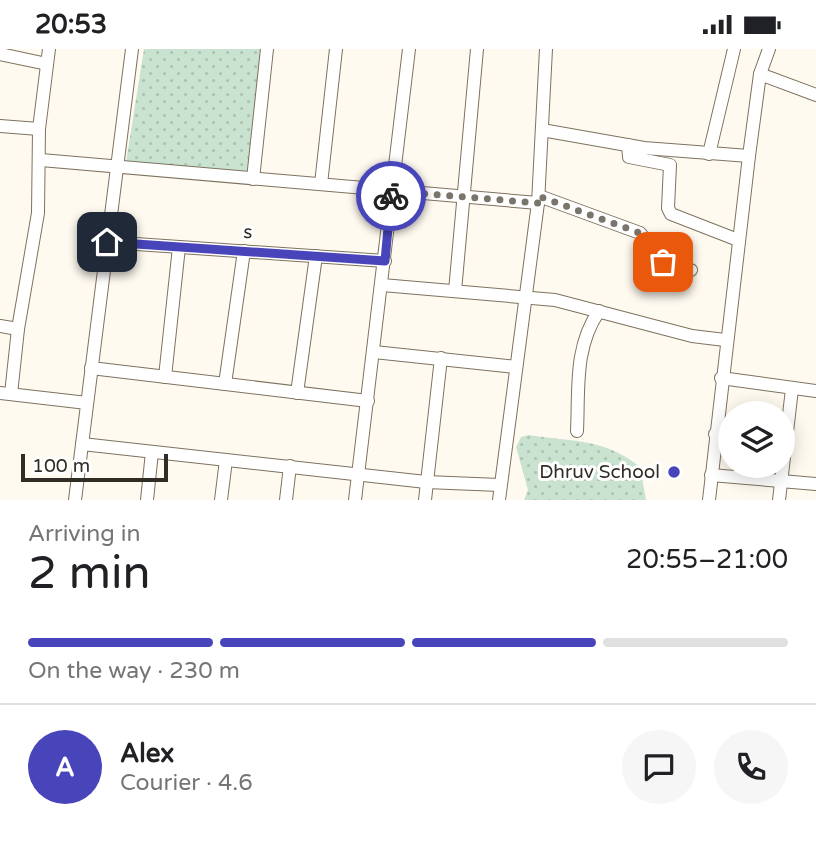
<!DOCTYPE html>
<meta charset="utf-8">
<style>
:root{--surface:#fff;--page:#f6f6f6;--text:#202124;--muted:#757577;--line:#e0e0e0;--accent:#4845bb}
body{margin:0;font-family:"Varela Round",sans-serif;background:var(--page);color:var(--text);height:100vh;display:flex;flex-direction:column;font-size:26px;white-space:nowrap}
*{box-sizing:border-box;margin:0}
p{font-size:23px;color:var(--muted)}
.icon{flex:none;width:38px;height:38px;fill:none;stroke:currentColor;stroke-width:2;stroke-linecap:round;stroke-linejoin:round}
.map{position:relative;height:451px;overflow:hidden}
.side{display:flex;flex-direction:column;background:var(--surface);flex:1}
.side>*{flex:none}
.tools{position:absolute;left:718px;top:352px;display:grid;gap:14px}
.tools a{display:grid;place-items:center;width:77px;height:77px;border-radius:50%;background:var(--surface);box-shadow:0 4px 18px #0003;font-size:35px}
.scale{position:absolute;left:21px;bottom:18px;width:147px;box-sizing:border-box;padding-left:7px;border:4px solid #322d24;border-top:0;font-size:19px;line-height:24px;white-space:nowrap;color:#322d24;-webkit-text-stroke:5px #fff;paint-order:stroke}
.pin{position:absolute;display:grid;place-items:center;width:60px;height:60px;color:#fff;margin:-30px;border-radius:14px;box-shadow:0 4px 10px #0006}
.courier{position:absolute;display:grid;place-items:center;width:70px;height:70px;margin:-35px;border:5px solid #4845bb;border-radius:50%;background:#fff;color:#222;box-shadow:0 2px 9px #0007}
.summary em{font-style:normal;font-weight:600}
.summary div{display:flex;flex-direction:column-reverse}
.summary{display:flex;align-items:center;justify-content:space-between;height:119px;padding:0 28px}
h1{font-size:46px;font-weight:600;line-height:52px}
.bar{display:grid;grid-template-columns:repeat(4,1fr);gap:10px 7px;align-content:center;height:84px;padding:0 28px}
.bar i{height:9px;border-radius:5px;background:var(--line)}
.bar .active{background:var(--accent)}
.bar p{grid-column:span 4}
.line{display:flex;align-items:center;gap:18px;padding:0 28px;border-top:2px solid var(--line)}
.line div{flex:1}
.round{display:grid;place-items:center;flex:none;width:74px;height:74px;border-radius:37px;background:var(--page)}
.status{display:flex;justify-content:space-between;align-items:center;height:49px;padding:0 35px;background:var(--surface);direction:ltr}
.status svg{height:19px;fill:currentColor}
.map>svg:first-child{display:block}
</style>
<div class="status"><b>20:53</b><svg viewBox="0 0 49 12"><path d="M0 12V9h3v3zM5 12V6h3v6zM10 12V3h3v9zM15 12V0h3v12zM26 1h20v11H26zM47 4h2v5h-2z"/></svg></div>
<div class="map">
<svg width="816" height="451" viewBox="0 0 816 451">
<defs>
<pattern id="grass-dots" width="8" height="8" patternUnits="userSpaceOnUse" patternTransform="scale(1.75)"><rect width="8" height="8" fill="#c9e3d0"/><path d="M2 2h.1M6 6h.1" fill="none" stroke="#adc3b2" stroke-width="1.8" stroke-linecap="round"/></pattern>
</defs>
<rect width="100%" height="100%" fill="#fffaf0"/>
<g fill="url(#grass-dots)">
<polygon points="144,0 263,0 251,124 126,113"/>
<path d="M529,386C572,393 605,389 640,418L646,451H524L528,441L516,398L521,388Z"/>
</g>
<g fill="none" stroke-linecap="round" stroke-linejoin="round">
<g stroke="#7e725e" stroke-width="14">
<g id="minor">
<polyline points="0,5 47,15"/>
<polyline points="760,25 816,46"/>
<polyline points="0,77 39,80"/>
<polyline points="542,81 644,99 749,107"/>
<polyline points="628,96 629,108 670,116 668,159 671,165 738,191"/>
<polyline points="709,105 734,0"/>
<polyline points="41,111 538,154 546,0"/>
<polyline points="253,130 267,0"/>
<polyline points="321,135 336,0"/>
<polyline points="539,147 640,184 664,215 691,221"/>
<polyline points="107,193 385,212"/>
<polyline points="382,236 555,251 692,287 725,291"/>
<polyline points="455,242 477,0"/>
<polyline points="0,277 18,280"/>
<polyline points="374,303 516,318"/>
<polyline points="91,319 368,352"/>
<polyline points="165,328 179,198"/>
<polyline points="721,329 816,342"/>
<polyline points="225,335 244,202"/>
<polyline points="0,344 87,354"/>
<polyline points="297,344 316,207"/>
<polyline points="11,345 18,280 38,164 39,80 49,0"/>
<path d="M577,382C579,340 574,298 599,262"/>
<polyline points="715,385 730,387"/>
<polyline points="82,395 426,433 500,436"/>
<polyline points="711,426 816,435"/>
<polyline points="75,451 132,0"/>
<polyline points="147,451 152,403"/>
<polyline points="221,451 226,411"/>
<polyline points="286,451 290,417"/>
<polyline points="355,451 409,0"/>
<polyline points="425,451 441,309"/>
<polyline points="499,451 538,154"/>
<polyline points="709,451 749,107 760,25 769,0"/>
<polyline points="779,451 792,340"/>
</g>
</g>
<use href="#minor" stroke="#fff" stroke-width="12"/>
</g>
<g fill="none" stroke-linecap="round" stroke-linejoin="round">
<polyline stroke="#7a756b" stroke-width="7" stroke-dasharray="0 12.6" points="391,147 392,142 538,154 538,147 640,184 663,213"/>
<polyline stroke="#4845bb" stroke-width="9" points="107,193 385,212 391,147"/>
</g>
<circle fill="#4845bb" stroke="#fff" stroke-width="2.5" cx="674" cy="423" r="7"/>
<g text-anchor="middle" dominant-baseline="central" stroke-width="6" stroke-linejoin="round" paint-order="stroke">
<g font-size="19" fill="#322d24" stroke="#fff">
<text transform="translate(248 183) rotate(4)">s</text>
</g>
<g font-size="19" fill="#322d24" stroke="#fff" text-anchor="end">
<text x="660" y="423">Dhruv School</text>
</g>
</g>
</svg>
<div class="tools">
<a><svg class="icon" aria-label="layers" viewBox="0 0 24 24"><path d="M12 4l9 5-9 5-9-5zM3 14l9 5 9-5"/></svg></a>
</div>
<div class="scale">100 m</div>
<div class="pin" style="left:663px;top:213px;background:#ea580c"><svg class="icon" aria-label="bag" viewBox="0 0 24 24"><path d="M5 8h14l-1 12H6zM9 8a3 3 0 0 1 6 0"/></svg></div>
<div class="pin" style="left:107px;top:193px;background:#1f2937"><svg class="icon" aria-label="home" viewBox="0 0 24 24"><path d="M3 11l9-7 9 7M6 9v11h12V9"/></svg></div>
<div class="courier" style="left:391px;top:147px"><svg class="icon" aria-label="bike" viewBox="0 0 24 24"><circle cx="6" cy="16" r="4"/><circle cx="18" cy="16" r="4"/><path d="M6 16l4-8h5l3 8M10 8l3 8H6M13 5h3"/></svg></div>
</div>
<section class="side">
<div class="summary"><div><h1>2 min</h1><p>Arriving in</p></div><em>20:55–21:00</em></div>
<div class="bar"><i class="active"></i><i class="active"></i><i class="active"></i><i></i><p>On the way · 230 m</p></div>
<div class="line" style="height:126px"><b class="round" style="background:var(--accent);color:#fff">A</b><div><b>Alex</b><p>Courier · 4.6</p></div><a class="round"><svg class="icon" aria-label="chat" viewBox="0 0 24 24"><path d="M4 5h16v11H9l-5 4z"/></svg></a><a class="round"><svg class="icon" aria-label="phone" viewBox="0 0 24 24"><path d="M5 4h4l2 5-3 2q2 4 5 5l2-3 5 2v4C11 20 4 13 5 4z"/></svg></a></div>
</section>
